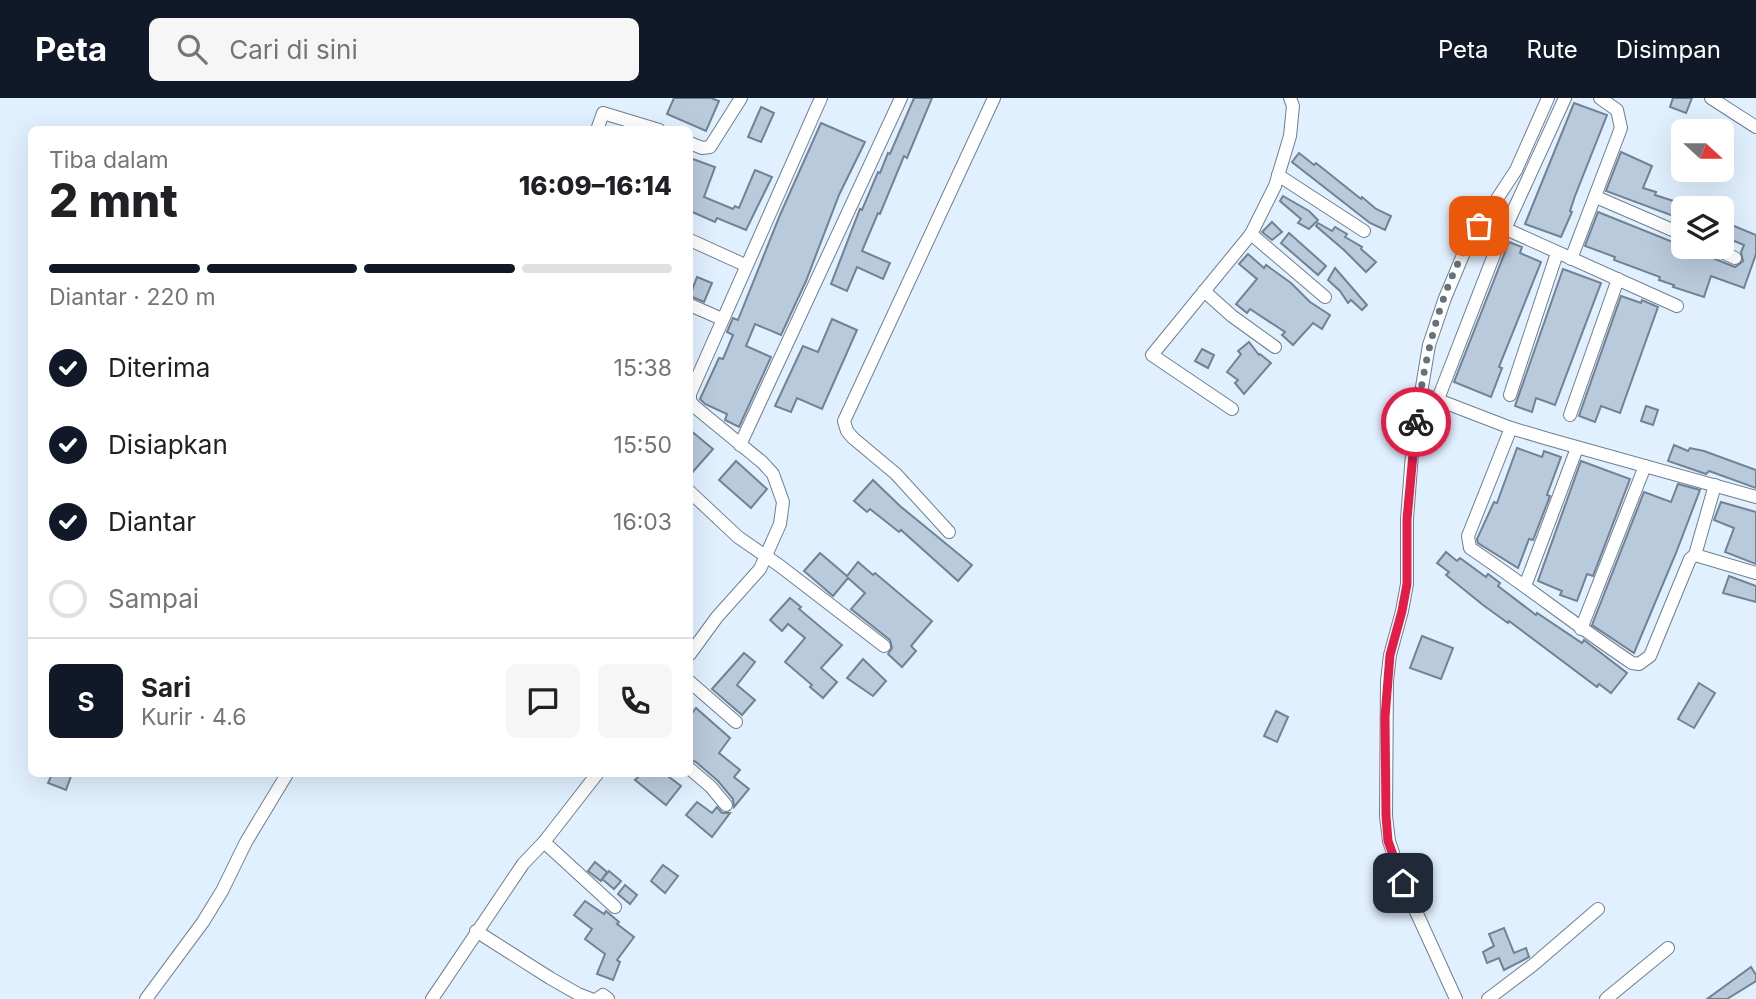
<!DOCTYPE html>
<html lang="id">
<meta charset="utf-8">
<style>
:root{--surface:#fff;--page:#f6f6f6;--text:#202124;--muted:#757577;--line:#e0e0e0;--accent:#111827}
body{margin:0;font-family:Inter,sans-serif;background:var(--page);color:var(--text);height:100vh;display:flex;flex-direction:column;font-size:26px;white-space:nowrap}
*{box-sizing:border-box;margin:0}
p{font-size:23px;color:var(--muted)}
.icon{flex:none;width:38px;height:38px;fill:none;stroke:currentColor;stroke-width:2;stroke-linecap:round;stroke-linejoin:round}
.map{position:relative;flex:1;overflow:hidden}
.drawer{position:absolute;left:28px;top:28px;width:665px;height:651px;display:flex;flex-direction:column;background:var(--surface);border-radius:10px;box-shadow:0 7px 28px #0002}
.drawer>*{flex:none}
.needle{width:46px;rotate:111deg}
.tools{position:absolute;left:1671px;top:21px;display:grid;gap:14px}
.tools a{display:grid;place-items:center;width:63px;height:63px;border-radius:10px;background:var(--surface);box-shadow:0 7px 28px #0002;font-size:35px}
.pin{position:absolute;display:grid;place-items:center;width:60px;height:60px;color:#fff;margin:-30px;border-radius:14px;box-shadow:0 4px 10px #0006}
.courier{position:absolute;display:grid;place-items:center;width:70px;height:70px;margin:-35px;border:5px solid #e11d48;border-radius:50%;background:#fff;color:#222;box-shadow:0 2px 9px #0007}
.head em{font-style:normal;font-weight:800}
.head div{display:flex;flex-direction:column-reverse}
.head{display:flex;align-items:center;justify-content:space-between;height:119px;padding:0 21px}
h1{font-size:46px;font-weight:800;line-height:52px}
.bar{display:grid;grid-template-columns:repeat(4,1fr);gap:10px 7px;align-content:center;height:84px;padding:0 21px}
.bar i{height:9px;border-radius:5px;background:var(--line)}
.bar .on{background:var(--accent)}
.bar p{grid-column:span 4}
.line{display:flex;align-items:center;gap:18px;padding:0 21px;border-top:2px solid var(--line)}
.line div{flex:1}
.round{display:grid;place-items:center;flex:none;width:74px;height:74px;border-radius:10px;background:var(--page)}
ol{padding:0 21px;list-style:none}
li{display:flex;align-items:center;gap:21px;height:77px}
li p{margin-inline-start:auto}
li .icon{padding:7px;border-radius:50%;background:var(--accent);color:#fff;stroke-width:4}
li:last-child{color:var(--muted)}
li i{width:38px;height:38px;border:4px solid var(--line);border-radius:50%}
header{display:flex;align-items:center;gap:42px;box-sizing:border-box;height:98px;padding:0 35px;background:var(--accent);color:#fff}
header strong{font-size:33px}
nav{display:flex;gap:38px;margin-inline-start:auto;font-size:24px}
.search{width:490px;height:63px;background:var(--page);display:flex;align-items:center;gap:18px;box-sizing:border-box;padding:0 24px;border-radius:10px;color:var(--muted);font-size:26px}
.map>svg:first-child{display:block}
</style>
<header>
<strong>Peta</strong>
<div class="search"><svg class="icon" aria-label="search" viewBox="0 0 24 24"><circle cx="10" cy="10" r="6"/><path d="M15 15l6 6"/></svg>Cari di sini</div>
<nav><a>Peta</a><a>Rute</a><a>Disimpan</a></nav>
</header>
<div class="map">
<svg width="1756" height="901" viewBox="0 0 1756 901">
<rect width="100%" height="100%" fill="#e1f0ff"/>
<g fill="#b9cadc" stroke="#728293" stroke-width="2">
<polygon points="674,0 711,0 719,3 706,33 667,16"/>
<polygon points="914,0 932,0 907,60 904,58 880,116 878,115 862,153 890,165 883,181 857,169 847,193 831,186 860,111 862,112 878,74 880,75 888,55 890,56"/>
<polygon points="1673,0 1692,0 1686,15 1670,9"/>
<polygon points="1574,5 1607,17 1575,98 1570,113 1572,114 1561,139 1525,126"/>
<polygon points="761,9 774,15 761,44 748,39"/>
<polygon points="821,25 865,44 839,97 806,183 781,237 755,226 746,248 771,259 739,329 725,322 727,316 705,306 700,301 719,260 723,261 733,237 727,234 733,220 738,222 780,117"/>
<polygon points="1621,54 1652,68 1643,90 1656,94 1655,97 1686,107 1684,122 1606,93"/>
<polygon points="1299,55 1314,67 1316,65 1361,101 1362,99 1376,111 1391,118 1385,132 1370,125 1292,64"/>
<polygon points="690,60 715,69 704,99 733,111 735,108 739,110 755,72 772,79 746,132 717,120 715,124 690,113"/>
<polygon points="1283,98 1309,113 1318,122 1309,131 1298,125 1301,121 1280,103"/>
<polygon points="1598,114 1735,169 1743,163 1741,154 1744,147 1722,138 1722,123 1756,137 1756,156 1744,190 1711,178 1704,199 1673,189 1674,187 1659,182 1660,179 1614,162 1615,159 1585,148"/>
<polygon points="1272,124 1282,134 1272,142 1262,134"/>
<polygon points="1318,125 1332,133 1335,129 1347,136 1345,139 1362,149 1361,151 1376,164 1366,174 1344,152 1316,128"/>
<polygon points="1289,135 1326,168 1318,177 1281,145"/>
<polygon points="1509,144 1522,149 1520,155 1541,164 1499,269 1502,270 1491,299 1454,284"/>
<polygon points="1248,156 1264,170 1266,167 1291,185 1310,204 1330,217 1322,231 1313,225 1293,247 1282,237 1285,234 1250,211 1247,215 1236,206 1257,181 1239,166"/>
<polygon points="1335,170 1367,207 1362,212 1351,202 1348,205 1340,193 1328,182"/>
<polygon points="1563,171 1601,185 1555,307 1536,300 1532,314 1515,308"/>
<polygon points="697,179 712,185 704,204 690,198"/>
<polygon points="1621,198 1641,205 1642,202 1658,209 1620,315 1601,308 1595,324 1579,318"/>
<polygon points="832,221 857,232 822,311 797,300 791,314 775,308 803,248 818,254"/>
<polygon points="1249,244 1259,257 1260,256 1271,265 1244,296 1235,285 1238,282 1227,274 1241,256 1238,253"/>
<polygon points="1202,251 1214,257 1208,270 1195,263"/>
<polygon points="1646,308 1658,312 1653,327 1641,323"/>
<polygon points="690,332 713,351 690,377"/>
<polygon points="1674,347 1688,353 1690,350 1704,353 1756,372 1756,390 1709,373 1706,376 1668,363"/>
<polygon points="1517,350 1542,359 1544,353 1561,359 1547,397 1550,398 1533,442 1529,441 1518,470 1478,445 1477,441 1494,404 1497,405"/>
<polygon points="736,363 767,391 751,410 719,382"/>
<polygon points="1581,363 1630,381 1593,478 1587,476 1577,503 1560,497 1562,493 1538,483"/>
<polygon points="873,382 900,408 972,467 958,483 901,432 899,434 870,411 867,414 854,403"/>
<polygon points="1678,386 1700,392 1676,455 1634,555 1592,527 1644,394 1671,404"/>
<polygon points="1721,404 1756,414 1756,466 1725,454 1734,430 1714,422"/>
<polygon points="1446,454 1457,463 1460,460 1486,479 1488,476 1500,485 1498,488 1536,517 1537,515 1582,545 1584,542 1627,575 1611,595 1599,586 1597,589 1509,523 1508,525 1483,507 1446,477 1449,474 1437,465"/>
<polygon points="820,455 847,478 858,464 873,477 875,475 932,523 911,548 916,553 902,569 888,556 892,550 890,542 851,511 865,495 848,480 833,498 804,473"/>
<polygon points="1729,478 1756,488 1756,504 1723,495"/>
<polygon points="790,500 801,509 799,511 842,547 821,570 837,584 823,600 810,589 812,587 785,564 805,540 788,526 782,533 770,522"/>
<polygon points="1422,538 1453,550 1441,581 1410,570"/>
<polygon points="744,555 755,564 737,587 755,602 742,617 712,591"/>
<polygon points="863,561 886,583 873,598 847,580"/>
<polygon points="1699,585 1715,595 1694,630 1678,621"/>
<polygon points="696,610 730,640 719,655 740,672 734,679 749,691 734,709 733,701 718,683 696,664 690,662 690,618"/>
<polygon points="1276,613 1288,619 1277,644 1264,638"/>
<polygon points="52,676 71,678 66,692 48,685"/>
<polygon points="641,676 665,676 681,688 666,707 635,682"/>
<polygon points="697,704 712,715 717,709 722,715 730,715 712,739 686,717"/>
<polygon points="595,764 607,774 601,783 588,773"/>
<polygon points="663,767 678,778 665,795 651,783"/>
<polygon points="609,773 621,783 614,791 602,781"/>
<polygon points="625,787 637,797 630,806 618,796"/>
<polygon points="585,803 604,816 606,813 619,824 617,826 634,839 617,862 620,864 613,882 597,876 605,856 585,841 592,831 574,817"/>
<polygon points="1504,830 1514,855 1526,850 1529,859 1504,872 1499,860 1487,865 1483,854 1494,848 1489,836"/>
<polygon points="1751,869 1756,877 1756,883 1727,901 1707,901"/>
</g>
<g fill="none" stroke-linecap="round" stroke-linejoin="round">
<g stroke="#6f7f8f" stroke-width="14">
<g id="minor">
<polyline points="1711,0 1756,29"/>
<polyline points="597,32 603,15 659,32"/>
<polyline points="690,45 702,50 710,49 741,0"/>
<polyline points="1278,77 1364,133"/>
<polyline points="1596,99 1684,137"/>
<polyline points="1506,131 1677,208"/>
<polyline points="1251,136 1325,199"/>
<polyline points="690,142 745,167"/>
<polyline points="1711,149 1735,160"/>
<polyline points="1571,161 1621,30 1617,12 1600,0"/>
<polyline points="1204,193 1232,218 1275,249"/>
<polyline points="690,207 722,221"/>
<polyline points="1420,295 1511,330 1548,341 1756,399"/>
<polyline points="1510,297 1557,155"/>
<polyline points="1438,301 1499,144 1565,0"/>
<polyline points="1232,311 1152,257 1251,136 1275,88 1290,38 1293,8 1290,0"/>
<polyline points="1570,317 1618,181"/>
<path d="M1511,330L1468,438L1470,450C1525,487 1577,528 1632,565L1639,566L1650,558L1690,461L1695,457L1756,475"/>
<polyline points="740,347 901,0"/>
<polyline points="690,394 738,439 780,468 884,548"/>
<polyline points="949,434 896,376 853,340 847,333 844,323 994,0"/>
<polyline points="1695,457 1715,387"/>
<polyline points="1525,488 1577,350"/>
<polyline points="1581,531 1645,368"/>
<polyline points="690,556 717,519 760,471 780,426 783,404 773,376 762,364 695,309 690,303 690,296 821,0"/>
<polyline points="690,584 736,624"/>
<polyline points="690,671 711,689 726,707"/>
<polyline points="544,744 615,809"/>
<polyline points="476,833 550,880 578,896 591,901"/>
<polyline points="146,901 203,824 222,793 246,744 287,676"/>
<polyline points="432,901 523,766 544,744 597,676"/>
<polyline points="597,901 603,897 608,901"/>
<polyline points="1456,901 1403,785 1389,743 1386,718 1387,583 1390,557 1402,513 1407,486 1407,421 1413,343 1429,247 1445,200 1468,145 1516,72 1548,0"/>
<polyline points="1488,901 1533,867 1598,811"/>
<polyline points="1606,901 1668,850"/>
</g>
</g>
<use href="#minor" stroke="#fff" stroke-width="12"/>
</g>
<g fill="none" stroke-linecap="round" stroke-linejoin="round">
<path stroke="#67717a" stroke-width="7" stroke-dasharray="0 12.6" d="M1416,324C1425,258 1441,184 1479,128"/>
<polyline stroke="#e11d48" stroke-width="9" points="1403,785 1388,743 1386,718 1385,619 1390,557 1402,513 1407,486 1407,421 1416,324"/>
</g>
</svg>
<div class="tools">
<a><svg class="needle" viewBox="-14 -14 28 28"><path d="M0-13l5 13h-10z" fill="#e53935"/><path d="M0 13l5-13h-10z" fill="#757577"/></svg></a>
<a><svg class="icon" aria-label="layers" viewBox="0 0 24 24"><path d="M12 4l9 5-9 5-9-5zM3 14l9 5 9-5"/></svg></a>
</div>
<div class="pin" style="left:1479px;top:128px;background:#ea580c"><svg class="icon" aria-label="bag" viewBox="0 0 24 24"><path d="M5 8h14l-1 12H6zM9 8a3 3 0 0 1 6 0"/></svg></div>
<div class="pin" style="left:1403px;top:785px;background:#1f2937"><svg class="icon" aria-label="home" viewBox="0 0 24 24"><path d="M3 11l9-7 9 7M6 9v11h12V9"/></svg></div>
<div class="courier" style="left:1416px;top:324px"><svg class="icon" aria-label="bike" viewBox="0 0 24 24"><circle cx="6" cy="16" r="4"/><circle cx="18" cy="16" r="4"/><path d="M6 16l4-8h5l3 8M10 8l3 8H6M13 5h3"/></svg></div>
<section class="drawer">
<div class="head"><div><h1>2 mnt</h1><p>Tiba dalam</p></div><em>16:09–16:14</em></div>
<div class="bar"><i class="on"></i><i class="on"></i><i class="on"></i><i></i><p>Diantar · 220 m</p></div>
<ol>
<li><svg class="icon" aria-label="check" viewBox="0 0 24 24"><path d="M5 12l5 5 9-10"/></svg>Diterima<p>15:38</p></li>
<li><svg class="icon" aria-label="check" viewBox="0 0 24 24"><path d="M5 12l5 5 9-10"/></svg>Disiapkan<p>15:50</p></li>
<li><svg class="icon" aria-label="check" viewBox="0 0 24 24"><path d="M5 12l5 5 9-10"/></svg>Diantar<p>16:03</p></li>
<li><i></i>Sampai</li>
</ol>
<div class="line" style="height:126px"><b class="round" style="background:var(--accent);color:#fff">S</b><div><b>Sari</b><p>Kurir · 4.6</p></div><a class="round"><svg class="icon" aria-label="chat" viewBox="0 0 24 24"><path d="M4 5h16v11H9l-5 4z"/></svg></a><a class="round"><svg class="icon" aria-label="phone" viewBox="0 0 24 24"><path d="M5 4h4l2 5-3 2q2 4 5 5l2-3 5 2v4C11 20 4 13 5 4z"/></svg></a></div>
</section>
</div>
